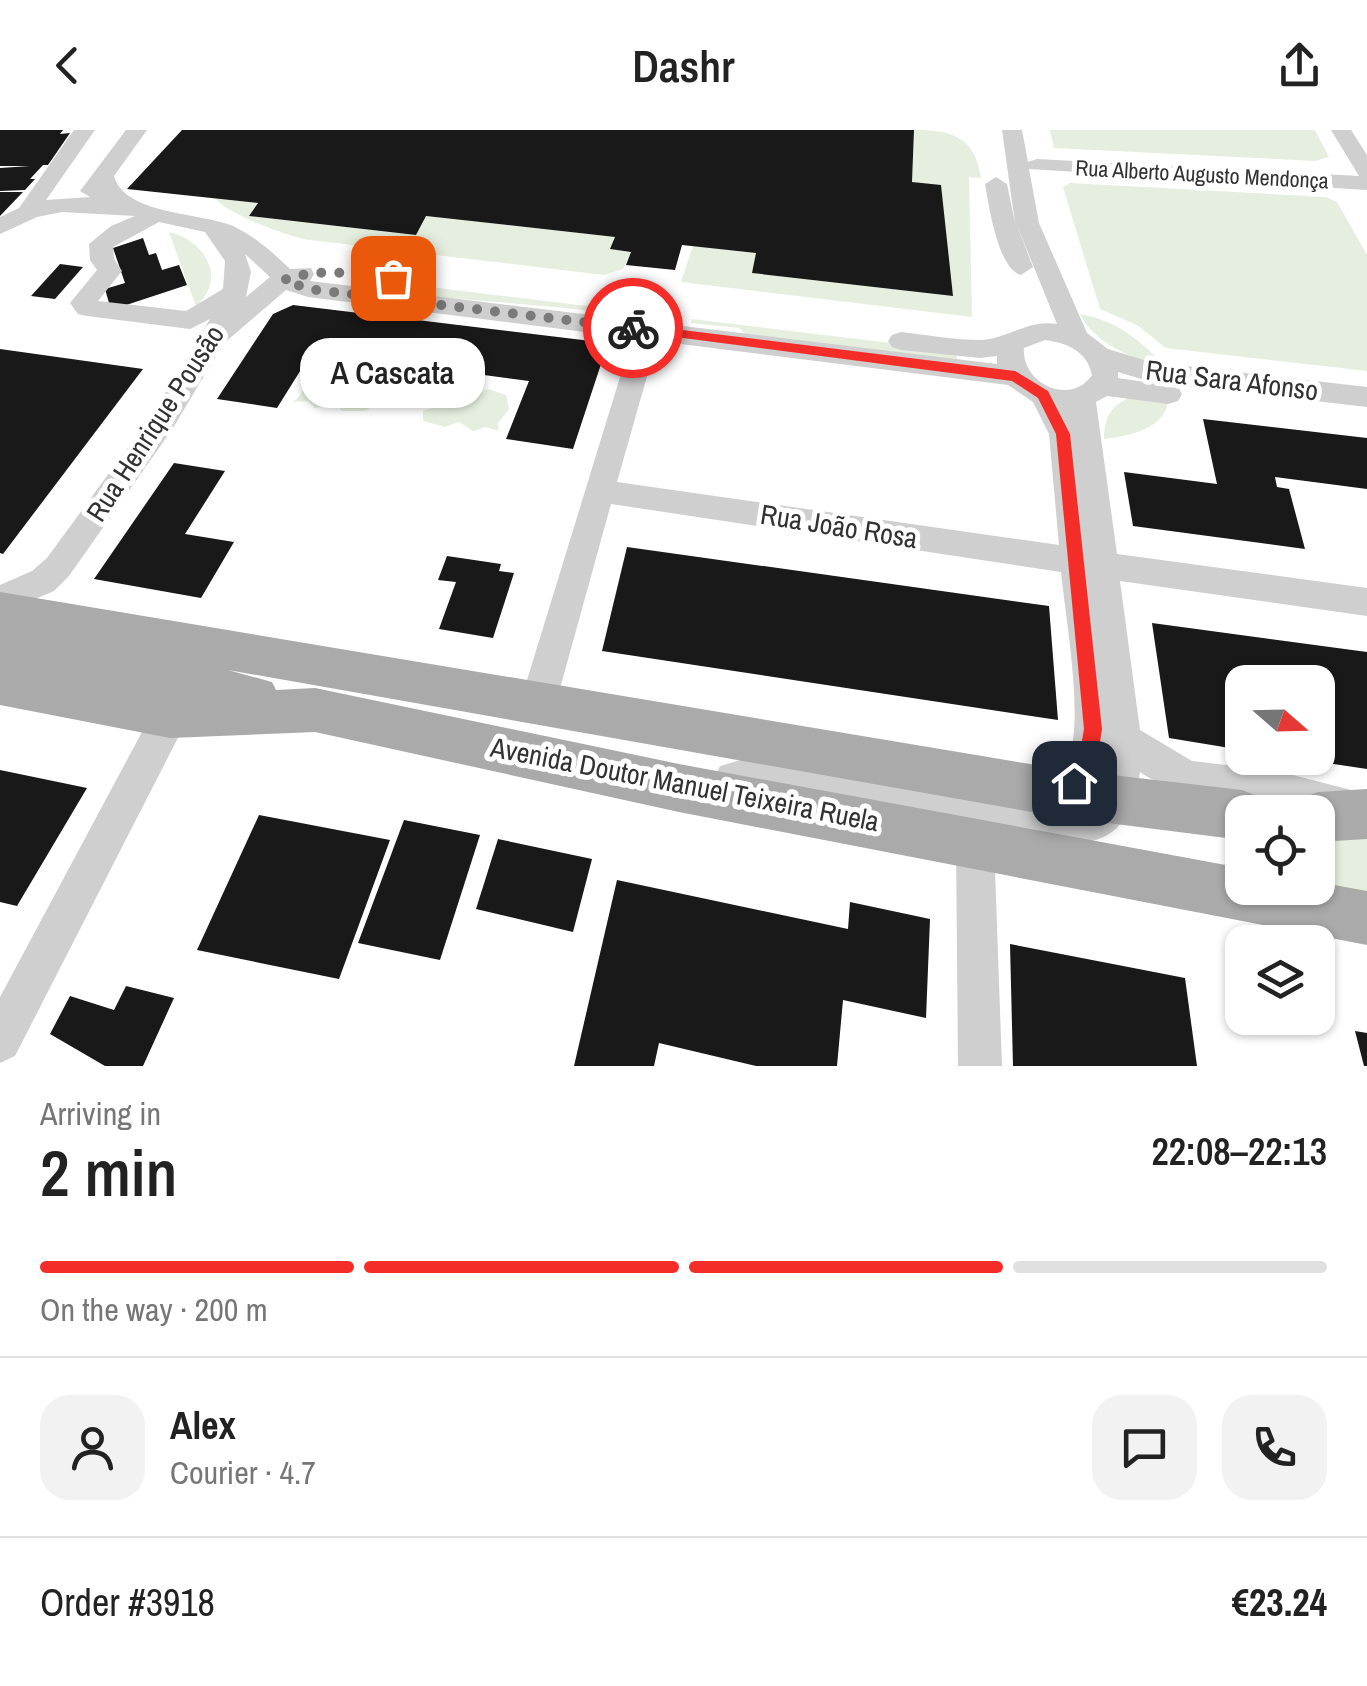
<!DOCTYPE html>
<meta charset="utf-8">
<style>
:root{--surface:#fff;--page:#f2f2f2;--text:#222;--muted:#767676;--line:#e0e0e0;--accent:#f42d28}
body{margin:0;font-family:"Archivo Narrow",sans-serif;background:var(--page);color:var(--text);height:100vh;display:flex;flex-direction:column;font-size:38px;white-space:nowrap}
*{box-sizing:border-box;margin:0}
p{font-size:32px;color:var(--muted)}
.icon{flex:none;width:55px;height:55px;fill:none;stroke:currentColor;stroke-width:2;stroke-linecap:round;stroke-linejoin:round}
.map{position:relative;height:936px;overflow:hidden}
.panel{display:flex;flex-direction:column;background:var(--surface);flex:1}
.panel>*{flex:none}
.needle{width:65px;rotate:110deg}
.buttons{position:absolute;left:1225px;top:535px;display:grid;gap:20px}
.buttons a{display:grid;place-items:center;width:110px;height:110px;border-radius:20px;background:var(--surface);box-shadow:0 2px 8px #0004;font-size:50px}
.pin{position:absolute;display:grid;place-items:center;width:85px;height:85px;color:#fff;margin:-42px;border-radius:20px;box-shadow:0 5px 15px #0006}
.courier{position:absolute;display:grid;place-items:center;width:100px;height:100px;margin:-50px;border:8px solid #f42d28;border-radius:50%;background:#fff;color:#222;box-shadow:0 2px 12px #0007}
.bubble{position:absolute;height:70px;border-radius:30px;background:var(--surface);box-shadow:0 2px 8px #0004;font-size:32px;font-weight:600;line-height:70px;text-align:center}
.head em{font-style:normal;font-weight:600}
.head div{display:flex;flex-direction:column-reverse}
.head{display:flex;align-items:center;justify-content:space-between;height:170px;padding:0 40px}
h1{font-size:65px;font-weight:600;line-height:75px}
.bar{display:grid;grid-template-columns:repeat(4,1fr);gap:15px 10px;align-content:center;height:120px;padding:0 40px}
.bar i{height:12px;border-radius:8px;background:var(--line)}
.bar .current{background:var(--accent)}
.bar p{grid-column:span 4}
.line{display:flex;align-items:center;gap:25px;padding:0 40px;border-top:2px solid var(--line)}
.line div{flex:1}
.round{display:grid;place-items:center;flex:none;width:105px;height:105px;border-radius:30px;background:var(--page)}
header{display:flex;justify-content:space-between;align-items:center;height:130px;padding:0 40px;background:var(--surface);font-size:45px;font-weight:600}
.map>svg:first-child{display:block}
</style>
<header><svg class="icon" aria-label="back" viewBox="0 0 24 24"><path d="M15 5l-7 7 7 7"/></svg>Dashr<svg class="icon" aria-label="share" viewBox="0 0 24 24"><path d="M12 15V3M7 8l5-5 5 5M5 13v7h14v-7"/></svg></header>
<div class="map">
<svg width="1367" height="936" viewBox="0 0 1367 936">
<rect width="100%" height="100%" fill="#fff"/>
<g fill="#e6efdf">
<path d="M914,0C953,0 975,7 981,48L969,47L972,187L681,152L693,116L756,123L753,143L952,166L941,56L912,52Z"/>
<polygon points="1050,0 1315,0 1329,27 1315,31 1054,18"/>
<polygon points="1070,53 1326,67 1337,72 1367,125 1367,241 1166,218 1137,195 1100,179 1063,57"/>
<path d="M215,68L258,73L250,86L415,105L426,86L615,107L611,119L631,122L623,139L604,145L310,110C289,107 227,84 215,68Z"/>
<path d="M169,102C204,110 228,148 196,176Z"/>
<path d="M364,149L612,179L611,183C527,173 443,169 358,159Z"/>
<path d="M1080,184C1114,190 1140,209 1162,234C1133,231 1092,211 1080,184Z"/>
<polygon points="692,189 957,221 957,232 749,206 739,198 691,193"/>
<path d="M364,233L374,239L386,236L388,247L383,256L367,261L376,273L366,281H342L335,273L315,278L308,271L293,272C313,258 298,236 341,240L340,247H346L348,238Z"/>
<polygon points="448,246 453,246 458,251 470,248 480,257 475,266 488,259 506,265 509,279 498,293 499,301 486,297 473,301 459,292 445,297 423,291 423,281 441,275 433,261"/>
<path d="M1129,268L1168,269C1167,299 1128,306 1104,309C1104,289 1110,276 1129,268Z"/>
<polygon points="1318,701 1367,702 1367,763 1318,755"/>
</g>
<g fill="#191919">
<polygon points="0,0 63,0 60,4 70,3 48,35 43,35 30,49 35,49 25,60 0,61 0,38 30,36 0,36"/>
<polygon points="182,0 914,0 912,52 941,55 953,166 752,143 756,123 682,115 675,140 626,135 631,122 610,119 615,107 426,86 416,105 249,86 258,73 127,59"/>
<polygon points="0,62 23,62 0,86"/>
<polygon points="143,108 149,125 156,123 162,140 179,135 187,155 111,180 105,159 125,153 113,118"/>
<polygon points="60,134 83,137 55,169 31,166"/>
<polygon points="293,175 591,211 604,225 573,319 506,309 529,251 312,222 277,278 217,269 273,184"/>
<polygon points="0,219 143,239 3,424 0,423"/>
<polygon points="1203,289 1367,308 1367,359 1275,347 1277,357 1289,359 1305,419 1133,396 1124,342 1217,354"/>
<polygon points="174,333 225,341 185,404 234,412 201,468 94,449"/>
<polygon points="627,417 1049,476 1058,590 602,521"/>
<polygon points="447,426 501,434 499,441 514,443 493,508 439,499 456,452 438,450"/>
<polygon points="1152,493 1367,522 1367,639 1307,630 1318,628 1318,552 1242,552 1242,620 1169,608"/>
<polygon points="0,640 87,658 17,776 0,772"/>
<polygon points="259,685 390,710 339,849 197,820"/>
<polygon points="404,690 480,705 440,830 358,813"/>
<polygon points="498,709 592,729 573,802 476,779"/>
<polygon points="617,750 848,799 850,772 930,789 926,888 843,870 837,936 756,936 659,913 654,936 574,936"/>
<polygon points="1010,814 1185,848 1197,936 1013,936"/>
<polygon points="126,856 174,868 143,936 105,936 50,904 70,866 114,880"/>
<polygon points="1355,901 1367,903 1367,936 1364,936"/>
</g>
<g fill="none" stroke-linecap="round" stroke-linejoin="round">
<g fill="#cfcfcf" fill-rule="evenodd">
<path d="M74,0H95L46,70L90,67L80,61L126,0H147L114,46C125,85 199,82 233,96C256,107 272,122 290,139L311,138L314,144L310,151L997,234V226L980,228L901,220L892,217L888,211L892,205L901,202C927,205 955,210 981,210C1008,209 1028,189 1057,194L1016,93L1033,137L1021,145C998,139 989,76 985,54L996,47L1007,54L1015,93L1002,0H1022L1028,32L1037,29L1359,46L1331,0H1351L1367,25V60L1029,39L1039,93L1087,203L1108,219L1151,232L1367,257V277L1151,252L1118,242V248L1178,257L1182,264L1178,271L1168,274L1107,266L1096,272L1117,424L1367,458V486L1120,451L1140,600L1192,631L1277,641L1367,664V702L1318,689V682C1264,682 1185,673 1140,642C1125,740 1063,711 990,700L994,711L1002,936H958L956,711L963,696L744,665L733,667L720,662L714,649L720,636L744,629L1044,670L1041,663C1048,647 1063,640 1069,625C1084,589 1065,484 1061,442L611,374L556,573L550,585L538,589L526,585L520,573L632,208L308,167L286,160L223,214L173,298L69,446L54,461L0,484V455L32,441L47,428L153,283L210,189L190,199L87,186L78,184L70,173L97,140L90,130L89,114L111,96L135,86L62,82L37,87L0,104V87L19,78ZM159,92L205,102L225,131L223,159L186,181L98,171L122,141L114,129L113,117ZM245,124L270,147L246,167L251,142ZM1045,210C1067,213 1087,221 1092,245C1070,277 1021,253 1024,218ZM657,211L1008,255L1033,272L1049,304L1059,415L617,352ZM1105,628L1100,659L1093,672L1076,674L1093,655Z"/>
<polygon points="170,569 183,574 188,586 183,598 15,926 0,933 0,867 157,574"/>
</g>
<g fill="#aaa" fill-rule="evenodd">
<polygon points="0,462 1060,639 1242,660 1260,667 1266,682 1242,682 1242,710 1060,687 228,540 272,552 276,560 315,558 679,634 1242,738 1242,758 1318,758 1318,752 1367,761 1367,815 679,682 315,602 170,608 0,575"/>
<polygon points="1367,659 1367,709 1318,712 1318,682 1295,682 1300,669 1318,662"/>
</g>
</g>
<polygon fill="#f42d28" points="633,194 1015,241 1048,261 1070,304 1102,599 1097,631 1081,659 1067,659 1065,653 1079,628 1084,599 1056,304 1038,268 1012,251 629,201 629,195"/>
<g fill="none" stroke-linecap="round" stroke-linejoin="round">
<path stroke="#7a7a7a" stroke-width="10" stroke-dasharray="0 18" d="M393,148C355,144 321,137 284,150L308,159L633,198"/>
</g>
<g text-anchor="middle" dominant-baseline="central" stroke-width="10" stroke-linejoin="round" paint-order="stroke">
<g font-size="22" fill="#323232" stroke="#fff">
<text transform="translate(1202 44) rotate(3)">Rua Alberto Augusto Mendonça</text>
</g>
<g font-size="28" fill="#323232" stroke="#fff">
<text transform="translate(1232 250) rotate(7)">Rua Sara Afonso</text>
<text transform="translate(155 293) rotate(-57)">Rua Henrique Pousão</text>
<text transform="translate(839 396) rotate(9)">Rua João Rosa</text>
<text transform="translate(685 654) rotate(11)">Avenida Doutor Manuel Teixeira Ruela</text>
</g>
</g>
</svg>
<div class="buttons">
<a><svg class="needle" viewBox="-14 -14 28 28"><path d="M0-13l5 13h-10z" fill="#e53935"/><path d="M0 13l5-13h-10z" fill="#767676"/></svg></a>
<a><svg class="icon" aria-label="locate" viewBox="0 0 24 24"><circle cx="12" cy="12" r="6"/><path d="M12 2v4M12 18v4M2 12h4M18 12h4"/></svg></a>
<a><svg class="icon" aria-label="layers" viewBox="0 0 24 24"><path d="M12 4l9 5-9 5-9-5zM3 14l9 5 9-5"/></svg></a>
</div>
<div class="pin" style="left:393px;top:148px;background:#ea580c"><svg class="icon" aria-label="bag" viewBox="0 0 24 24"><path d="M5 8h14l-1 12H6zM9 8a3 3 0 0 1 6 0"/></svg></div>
<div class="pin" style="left:1074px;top:653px;background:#1f2937"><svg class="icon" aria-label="home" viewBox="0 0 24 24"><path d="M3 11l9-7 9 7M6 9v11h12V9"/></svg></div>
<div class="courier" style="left:633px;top:198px"><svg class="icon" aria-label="bike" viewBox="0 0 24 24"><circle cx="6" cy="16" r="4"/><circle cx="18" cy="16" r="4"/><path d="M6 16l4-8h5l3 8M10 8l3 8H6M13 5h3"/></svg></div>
<div class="bubble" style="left:300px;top:208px;width:185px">A Cascata</div>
</div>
<section class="panel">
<div class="head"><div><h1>2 min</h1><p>Arriving in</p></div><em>22:08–22:13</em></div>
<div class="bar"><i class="current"></i><i class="current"></i><i class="current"></i><i></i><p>On the way · 200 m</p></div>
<div class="line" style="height:180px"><a class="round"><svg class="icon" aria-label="person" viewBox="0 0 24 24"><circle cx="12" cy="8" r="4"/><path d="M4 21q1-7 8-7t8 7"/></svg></a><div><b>Alex</b><p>Courier · 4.7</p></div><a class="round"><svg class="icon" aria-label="chat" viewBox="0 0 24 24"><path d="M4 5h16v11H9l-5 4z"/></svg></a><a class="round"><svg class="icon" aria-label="phone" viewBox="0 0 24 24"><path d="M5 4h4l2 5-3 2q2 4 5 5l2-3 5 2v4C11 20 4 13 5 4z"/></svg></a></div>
<div class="line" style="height:130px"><div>Order #3918</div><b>€23.24</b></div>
</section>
